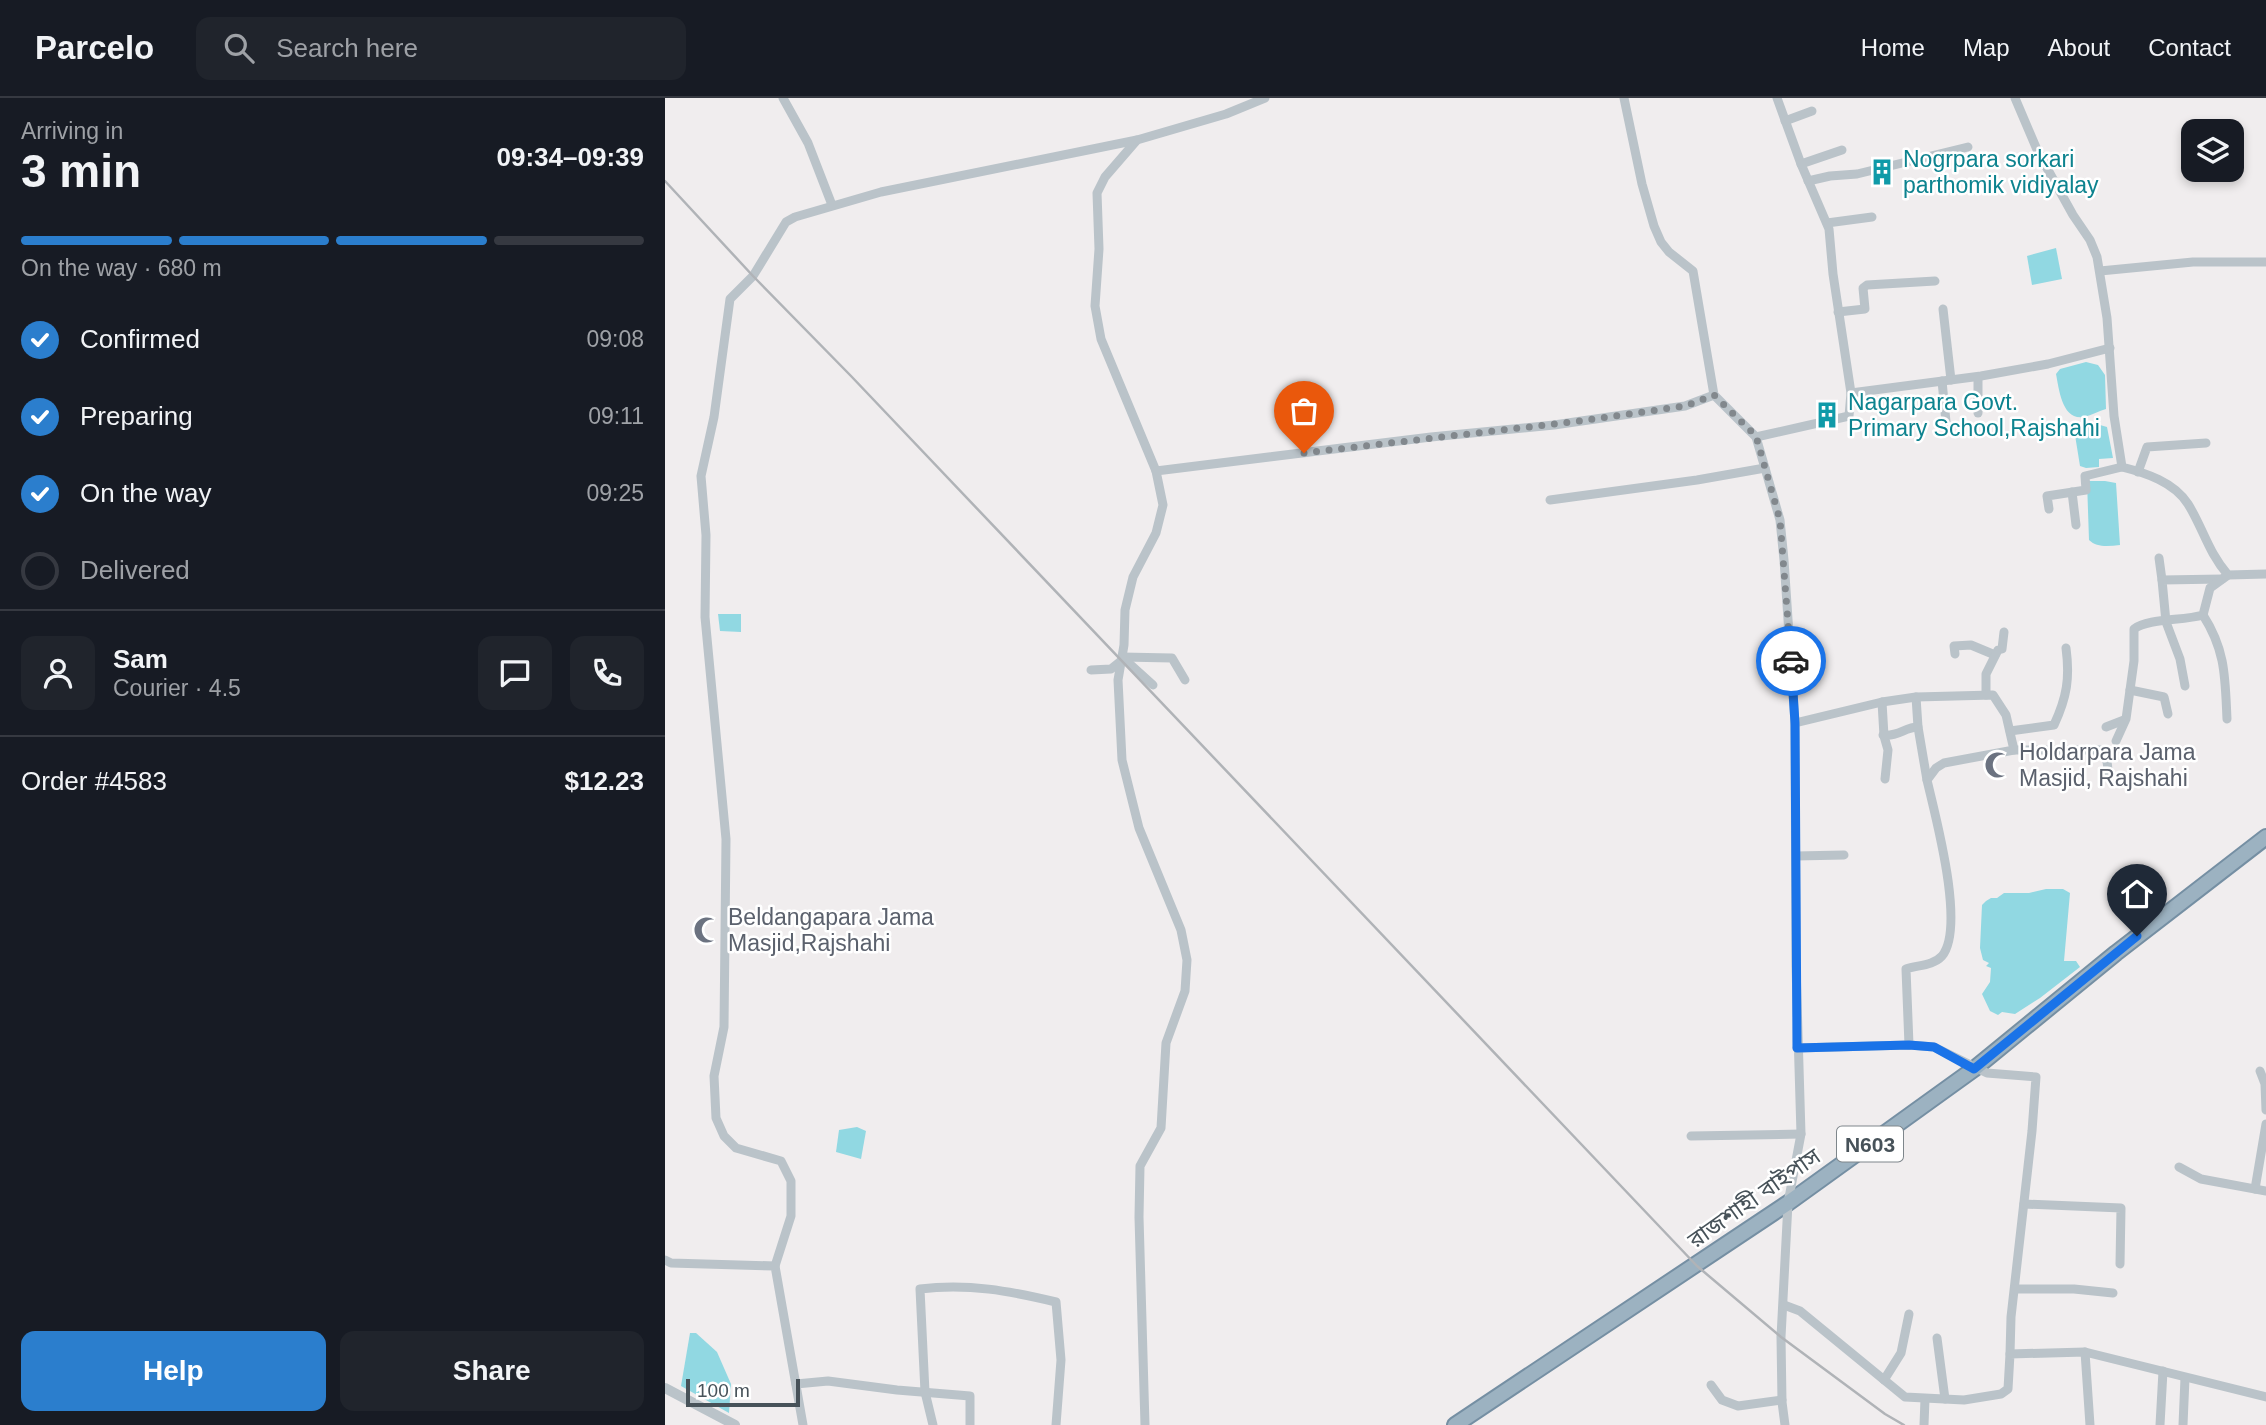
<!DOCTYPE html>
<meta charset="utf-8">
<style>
:root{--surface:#171b24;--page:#20242c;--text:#f1f3f6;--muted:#9ea1a6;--line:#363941;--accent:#2b7ecd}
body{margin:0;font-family:Helvetica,"Noto Sans Bengali",sans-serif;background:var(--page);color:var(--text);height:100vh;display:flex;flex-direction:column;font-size:26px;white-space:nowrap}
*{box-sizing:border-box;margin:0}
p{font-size:23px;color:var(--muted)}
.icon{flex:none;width:38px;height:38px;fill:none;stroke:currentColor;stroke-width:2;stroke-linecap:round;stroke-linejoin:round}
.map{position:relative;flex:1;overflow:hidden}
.details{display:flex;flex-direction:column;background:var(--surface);width:665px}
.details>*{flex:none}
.buttons{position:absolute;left:1516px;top:21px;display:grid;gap:14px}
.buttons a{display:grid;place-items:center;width:63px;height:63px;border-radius:14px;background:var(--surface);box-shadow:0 4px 10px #0003;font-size:35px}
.scale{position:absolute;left:21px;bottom:18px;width:114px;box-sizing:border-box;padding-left:7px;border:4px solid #475259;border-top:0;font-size:19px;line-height:24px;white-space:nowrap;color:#475259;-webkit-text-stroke:5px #fff;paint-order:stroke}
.pin{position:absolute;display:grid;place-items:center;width:60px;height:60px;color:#fff;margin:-72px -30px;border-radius:50% 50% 50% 0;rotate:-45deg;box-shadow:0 0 7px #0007}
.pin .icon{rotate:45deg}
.courier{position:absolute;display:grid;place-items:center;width:70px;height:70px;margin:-35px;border:5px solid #1a73e8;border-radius:50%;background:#fff;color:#222;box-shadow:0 2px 9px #0007}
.summary em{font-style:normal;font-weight:800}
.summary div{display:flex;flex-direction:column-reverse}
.summary{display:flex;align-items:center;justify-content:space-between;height:119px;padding:0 21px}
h1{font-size:46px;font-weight:800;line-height:52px}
.bar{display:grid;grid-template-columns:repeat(4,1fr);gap:10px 7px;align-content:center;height:84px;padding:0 21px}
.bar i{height:9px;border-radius:5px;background:var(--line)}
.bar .active{background:var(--accent)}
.bar p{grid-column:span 4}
.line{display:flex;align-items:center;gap:18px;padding:0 21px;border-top:2px solid var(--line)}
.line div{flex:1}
.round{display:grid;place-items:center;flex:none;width:74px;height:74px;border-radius:14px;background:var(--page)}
ol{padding:0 21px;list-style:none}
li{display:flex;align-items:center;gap:21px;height:77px}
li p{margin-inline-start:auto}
li .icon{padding:7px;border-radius:50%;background:var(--accent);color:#fff;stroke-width:4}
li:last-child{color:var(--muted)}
li i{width:38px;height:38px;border:4px solid var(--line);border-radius:50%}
.primary-button{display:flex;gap:14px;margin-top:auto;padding:14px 21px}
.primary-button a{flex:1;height:80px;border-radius:14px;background:var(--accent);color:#fff;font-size:28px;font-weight:800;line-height:80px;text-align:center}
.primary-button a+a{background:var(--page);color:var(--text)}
header{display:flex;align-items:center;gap:42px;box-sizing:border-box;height:98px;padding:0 35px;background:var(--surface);border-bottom:2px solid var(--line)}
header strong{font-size:33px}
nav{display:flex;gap:38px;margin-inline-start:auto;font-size:24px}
.search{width:490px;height:63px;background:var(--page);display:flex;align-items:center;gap:18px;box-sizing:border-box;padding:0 24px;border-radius:14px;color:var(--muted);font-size:26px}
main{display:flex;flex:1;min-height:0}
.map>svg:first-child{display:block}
</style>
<header>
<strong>Parcelo</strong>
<div class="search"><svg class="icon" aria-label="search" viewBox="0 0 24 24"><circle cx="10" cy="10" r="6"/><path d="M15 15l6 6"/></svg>Search here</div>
<nav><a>Home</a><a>Map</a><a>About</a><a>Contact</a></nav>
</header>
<main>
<section class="details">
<div class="summary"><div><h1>3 min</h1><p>Arriving in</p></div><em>09:34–09:39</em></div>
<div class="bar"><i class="active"></i><i class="active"></i><i class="active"></i><i></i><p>On the way · 680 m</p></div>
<ol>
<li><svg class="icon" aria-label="check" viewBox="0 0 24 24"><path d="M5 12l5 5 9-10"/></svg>Confirmed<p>09:08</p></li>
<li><svg class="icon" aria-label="check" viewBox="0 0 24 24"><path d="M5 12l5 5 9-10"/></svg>Preparing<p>09:11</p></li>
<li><svg class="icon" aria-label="check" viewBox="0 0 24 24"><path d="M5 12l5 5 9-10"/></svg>On the way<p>09:25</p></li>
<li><i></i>Delivered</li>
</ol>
<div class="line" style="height:126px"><a class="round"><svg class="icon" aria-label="person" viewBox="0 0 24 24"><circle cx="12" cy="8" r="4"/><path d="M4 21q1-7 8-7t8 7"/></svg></a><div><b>Sam</b><p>Courier · 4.5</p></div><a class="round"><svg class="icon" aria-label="chat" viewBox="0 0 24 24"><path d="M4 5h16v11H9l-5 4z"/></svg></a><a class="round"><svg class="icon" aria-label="phone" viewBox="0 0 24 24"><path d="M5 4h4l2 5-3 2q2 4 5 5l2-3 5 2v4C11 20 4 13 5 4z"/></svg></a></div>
<div class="line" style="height:91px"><div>Order #4583</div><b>$12.23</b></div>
<div class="primary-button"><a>Help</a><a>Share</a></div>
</section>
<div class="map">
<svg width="1601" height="1327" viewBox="0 0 1601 1327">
<rect width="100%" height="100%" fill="#f0edee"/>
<g fill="#91d8e2">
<polygon points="1391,150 1397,181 1367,187 1362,158"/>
<path d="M1421,264L1433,267L1440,277L1441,311C1434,313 1427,317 1419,319C1397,323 1394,291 1391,276L1395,271Z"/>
<polygon points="1435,327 1442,329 1448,360 1434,361 1434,369 1421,370 1415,368 1410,337 1412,331"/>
<path d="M1422,383H1440L1451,385L1455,447C1444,448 1432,450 1424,442Z"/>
<polygon points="53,516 76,516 76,534 55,533"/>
<polygon points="1381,791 1398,791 1405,795 1399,863 1411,863 1415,869 1375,900 1350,916 1337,914 1333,917 1325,913 1317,896 1325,884 1326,870 1321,868 1324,865 1318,862 1315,850 1317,807 1321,803 1326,800 1332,800 1339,795 1364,795"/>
<polygon points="192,1029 201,1033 196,1061 171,1054 174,1032"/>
<polygon points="25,1235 31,1235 52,1254 66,1286 64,1315 16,1288"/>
</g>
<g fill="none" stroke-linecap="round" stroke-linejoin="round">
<g stroke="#758fa3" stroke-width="18">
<polyline id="trunk" points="790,1327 1123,1105 1309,971 1451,855 1601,739"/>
</g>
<g stroke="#bac3c9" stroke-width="9">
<polyline points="118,0 143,45 167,107"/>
<polyline points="959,0 977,86 989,128 996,144 1004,154 1028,173 1049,297 1091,339 1115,422 1119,462 1130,625 1131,868 1136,1036 1123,1105 1116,1239 1117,1304 1120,1327"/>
<polyline points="1112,0 1136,66 1164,131 1168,176 1186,295"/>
<path d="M1350,0L1373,54L1408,117L1425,142L1432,159L1442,220L1449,318L1457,369C1481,375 1509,384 1523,406C1538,430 1543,454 1563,477L1601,476"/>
<polyline points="1120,23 1147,13"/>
<polyline points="1136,66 1177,52"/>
<polyline points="1143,83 1165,78 1192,76 1303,49"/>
<polyline points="1162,125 1207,119"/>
<polyline points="1435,173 1528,164 1601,164"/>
<polyline points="1278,211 1286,282"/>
<polyline points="1173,214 1200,211 1198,190 1202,187 1270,183"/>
<polyline points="1313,279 1313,315"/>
<polyline points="1277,283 1281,324"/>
<polyline points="1091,339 1184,318 1186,295 1316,278 1383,266 1445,250"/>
<polyline points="491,373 436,241 430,208 434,151 432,95 440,79 472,42 561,16 600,0"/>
<polyline points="1473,374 1482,349 1541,345"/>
<polyline points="1407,394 1411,427"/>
<polyline points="885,402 1032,382 1100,370"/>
<polyline points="1384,411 1382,398 1421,392 1420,378 1457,369"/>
<polyline points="1494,460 1497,482"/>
<path d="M1538,517C1561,553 1560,580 1562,621"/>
<polyline points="1290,556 1289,548 1306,547 1330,557"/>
<polyline points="457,559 507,560 520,582"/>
<polyline points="457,559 488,587"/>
<polyline points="426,572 446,571 456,563"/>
<polyline points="1520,588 1515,561 1501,524 1497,482 1557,481"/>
<polyline points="1465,592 1499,599 1503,616"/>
<polyline points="1321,597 1321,576 1333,552 1337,551 1339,534"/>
<polyline points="1251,599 1253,629 1262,682"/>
<polyline points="1217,604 1219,638 1223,652 1220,681"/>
<path d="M1130,625L1217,604L1251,599L1328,597L1341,617L1349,652L1279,665L1271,670L1262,682C1270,717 1301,829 1277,858C1268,868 1252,867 1241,871L1244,947"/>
<polyline points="1441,629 1459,622"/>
<path d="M1345,633L1389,627C1402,599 1405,580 1401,550"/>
<path d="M1218,637C1233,639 1240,629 1253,629"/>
<path d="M1451,643L1461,621L1469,563V531C1483,520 1518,523 1538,517L1545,490L1563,477"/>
<path d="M1349,652H1436C1443,660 1443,669 1443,679"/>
<polyline points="1131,758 1179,757"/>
<polyline points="1132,950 1244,947 1269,949 1322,975 1371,979 1367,1033 1346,1219 1345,1256"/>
<polyline points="1595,973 1600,986 1601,1012"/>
<polyline points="1026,1038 1136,1036"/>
<polyline points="1514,1069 1536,1081 1601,1093"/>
<polyline points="1590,1091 1601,1026"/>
<polyline points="1359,1106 1456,1110 1455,1166"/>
<polyline points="0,1162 6,1165 110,1168 138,1327"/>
<polyline points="110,1168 126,1118 126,1083 116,1063 71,1050 59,1038 51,1020 49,978 59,929 61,741 40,519 41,437 36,378 49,319 65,201 88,178 121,124 130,119 216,94 472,42"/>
<polyline points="1350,1191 1409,1191 1448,1195"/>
<polyline points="1119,1207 1135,1213 1240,1299 1299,1302 1336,1296 1343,1291 1345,1256 1420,1254 1601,1299"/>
<polyline points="1272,1240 1280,1301"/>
<polyline points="1420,1254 1425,1327"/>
<polyline points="1219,1282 1236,1255 1244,1216"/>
<polyline points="131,1286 163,1283 232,1292 305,1298 305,1327"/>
<polyline points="1046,1287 1057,1302 1073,1308 1117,1302"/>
<path d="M268,1327L260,1294L255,1191C303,1185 345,1193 391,1204L396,1262L391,1327"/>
<polyline points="480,1327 474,1119 475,1068 496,1030 501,945 520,893 522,862 516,832 474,730 457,662 453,582 459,547 460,512 468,479 491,435 498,407 491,373 766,339 889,327 1020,308 1049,297"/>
<polyline points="1259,1327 1260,1301"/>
<polyline points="1495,1327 1498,1273"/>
<polyline points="1518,1327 1520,1280"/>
</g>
<polyline stroke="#bac3c9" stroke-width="10" points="0,1290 70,1327"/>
<use href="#trunk" stroke="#9cb2c1" stroke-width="14"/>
<polyline stroke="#b0b3b7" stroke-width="2.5" points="0,83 88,178 186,278 1032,1168 1116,1239 1220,1316 1239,1327"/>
</g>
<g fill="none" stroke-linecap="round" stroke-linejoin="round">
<polyline stroke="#82888d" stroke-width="7" stroke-dasharray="0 12.6" points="639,355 915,323 1020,308 1049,297 1091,338 1115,422 1126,563"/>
<polyline stroke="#1a73e8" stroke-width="9" points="1126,563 1130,625 1132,950 1244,947 1269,949 1309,971 1472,838"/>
</g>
<defs>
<g id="building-bare" transform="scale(2.1)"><path d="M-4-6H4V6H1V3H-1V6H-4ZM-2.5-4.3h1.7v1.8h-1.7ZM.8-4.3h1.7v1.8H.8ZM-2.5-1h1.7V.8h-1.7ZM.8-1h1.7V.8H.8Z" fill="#0f9aa8" stroke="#fff" stroke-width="2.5" paint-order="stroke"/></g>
<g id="mosque-bare" transform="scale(2.1)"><path d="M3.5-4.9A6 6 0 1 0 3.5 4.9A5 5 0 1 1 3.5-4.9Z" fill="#6b7280" stroke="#fff" stroke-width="2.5" paint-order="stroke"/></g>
</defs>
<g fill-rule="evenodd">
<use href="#building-bare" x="1217" y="74"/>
<use href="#building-bare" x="1162" y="317"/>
<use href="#mosque-bare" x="1333" y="667"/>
<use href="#mosque-bare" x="42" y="832"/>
</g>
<g text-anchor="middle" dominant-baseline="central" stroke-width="5" stroke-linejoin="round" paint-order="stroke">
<rect fill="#fff" stroke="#7e868b" stroke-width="2" x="1172" y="1028.5" width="66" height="35" rx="5"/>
<g font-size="21" font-weight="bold" fill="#475259">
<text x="1205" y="1046">N603</text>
</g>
<g font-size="23" fill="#0d838f" stroke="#fff" text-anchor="start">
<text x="1238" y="61">Nogrpara sorkari<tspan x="1238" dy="26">parthomik vidiyalay</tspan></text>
<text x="1183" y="304">Nagarpara Govt.<tspan x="1183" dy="26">Primary School,Rajshahi</tspan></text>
</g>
<g font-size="23" fill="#5b616d" stroke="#fff" text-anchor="start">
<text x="1354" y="654">Holdarpara Jama<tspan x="1354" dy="26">Masjid, Rajshahi</tspan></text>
<text x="63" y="819">Beldangapara Jama<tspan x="63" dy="26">Masjid,Rajshahi</tspan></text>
</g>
<g font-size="23" fill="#475259" stroke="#fff">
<text transform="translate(1089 1100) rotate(-35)">রাজশাহী বাইপাস</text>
</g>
</g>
</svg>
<div class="buttons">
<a><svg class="icon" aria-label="layers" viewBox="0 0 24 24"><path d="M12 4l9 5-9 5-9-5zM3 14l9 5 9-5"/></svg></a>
</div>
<div class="scale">100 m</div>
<div class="pin" style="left:639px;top:355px;background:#ea580c"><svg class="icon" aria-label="bag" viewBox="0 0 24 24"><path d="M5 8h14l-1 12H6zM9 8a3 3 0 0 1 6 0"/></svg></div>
<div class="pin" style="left:1472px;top:838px;background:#1f2937"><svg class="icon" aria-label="home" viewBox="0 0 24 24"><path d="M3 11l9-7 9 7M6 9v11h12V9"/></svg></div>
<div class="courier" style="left:1126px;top:563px"><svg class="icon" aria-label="car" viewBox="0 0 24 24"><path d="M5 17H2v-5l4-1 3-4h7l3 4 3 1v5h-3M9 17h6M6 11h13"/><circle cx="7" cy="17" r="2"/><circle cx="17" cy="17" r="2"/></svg></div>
</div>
</main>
